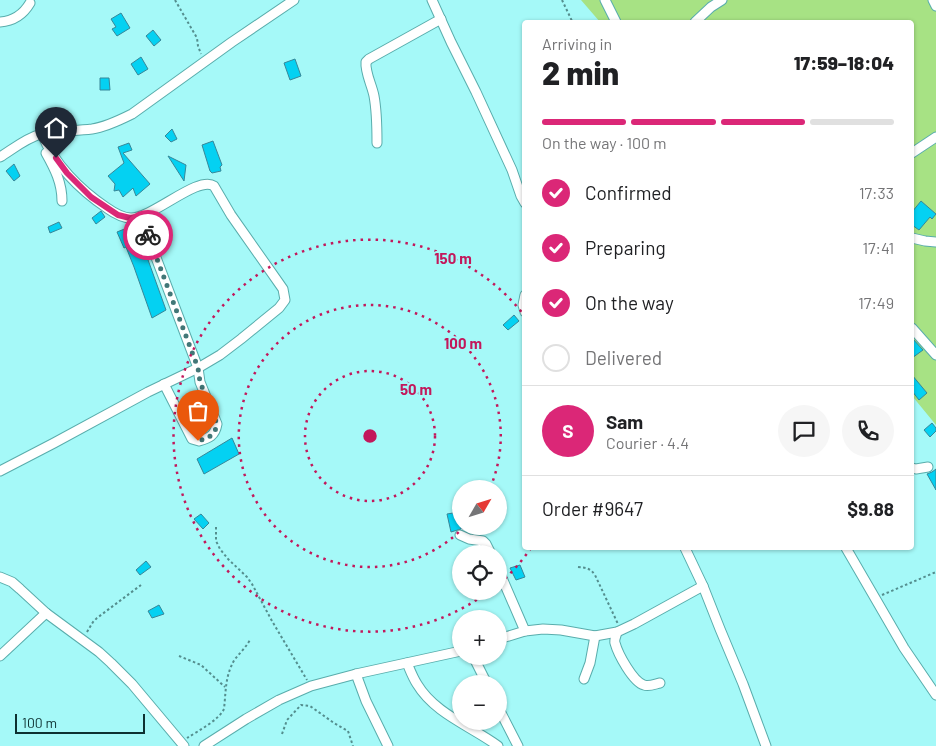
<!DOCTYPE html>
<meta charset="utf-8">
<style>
:root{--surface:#fff;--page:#f6f6f6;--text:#202124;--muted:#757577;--line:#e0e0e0;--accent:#db2777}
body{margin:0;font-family:Barlow,sans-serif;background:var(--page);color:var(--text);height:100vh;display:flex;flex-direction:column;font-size:19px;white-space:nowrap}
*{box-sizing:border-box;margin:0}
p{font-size:16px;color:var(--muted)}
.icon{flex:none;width:28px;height:28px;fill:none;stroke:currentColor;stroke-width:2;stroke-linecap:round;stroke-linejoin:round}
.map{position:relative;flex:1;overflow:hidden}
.details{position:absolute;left:522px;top:20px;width:392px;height:530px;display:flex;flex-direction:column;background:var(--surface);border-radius:5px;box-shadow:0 1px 4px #0004}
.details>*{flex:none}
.needle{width:32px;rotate:51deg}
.controls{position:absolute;left:452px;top:480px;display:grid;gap:10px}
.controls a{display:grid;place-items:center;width:55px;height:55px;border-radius:50%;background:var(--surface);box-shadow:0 1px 4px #0004;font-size:25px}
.scale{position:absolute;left:15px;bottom:12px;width:130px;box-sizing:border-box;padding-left:5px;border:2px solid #0d3131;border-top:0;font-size:14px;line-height:18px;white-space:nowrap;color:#0d3131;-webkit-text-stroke:4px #a5f9f8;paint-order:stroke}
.pin{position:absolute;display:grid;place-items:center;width:42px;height:42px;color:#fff;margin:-51px -21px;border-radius:50% 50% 50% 0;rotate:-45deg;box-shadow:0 0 5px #0007}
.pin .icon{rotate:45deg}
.courier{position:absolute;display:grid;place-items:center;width:50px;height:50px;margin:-25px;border:4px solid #db2777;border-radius:50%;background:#fff;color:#222;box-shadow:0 1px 6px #0007}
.summary em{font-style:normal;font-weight:800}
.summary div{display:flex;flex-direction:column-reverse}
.summary{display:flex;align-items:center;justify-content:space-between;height:85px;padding:0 20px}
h1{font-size:32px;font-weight:800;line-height:38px}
.bar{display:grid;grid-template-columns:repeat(4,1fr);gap:8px 5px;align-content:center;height:60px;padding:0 20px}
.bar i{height:6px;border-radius:4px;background:var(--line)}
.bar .on{background:var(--accent)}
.bar p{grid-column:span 4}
.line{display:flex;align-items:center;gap:12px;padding:0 20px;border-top:1px solid var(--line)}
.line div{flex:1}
.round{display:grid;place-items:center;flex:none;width:52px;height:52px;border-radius:26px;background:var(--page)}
ol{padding:0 20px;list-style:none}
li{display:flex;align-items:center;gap:15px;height:55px}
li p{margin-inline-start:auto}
li .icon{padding:5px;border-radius:50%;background:var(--accent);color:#fff;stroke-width:4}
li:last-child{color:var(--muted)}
li i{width:28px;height:28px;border:2px solid var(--line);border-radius:50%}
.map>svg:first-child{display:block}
</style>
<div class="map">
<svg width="936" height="746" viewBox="0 0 936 746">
<rect width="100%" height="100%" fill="#a5f9f8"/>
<polygon fill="#a7e284" points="581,0 936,0 936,425 913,397 912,22 600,22"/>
<g fill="#04d1f2" stroke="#378799">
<polygon points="121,13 130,28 117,36 112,29 116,27 111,19"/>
<polygon points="153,30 161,40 154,46 146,36"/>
<polygon points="141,57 148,69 138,75 131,64"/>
<polygon points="295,59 301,76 290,80 284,63"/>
<polygon points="100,78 109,78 110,90 100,90"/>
<polygon points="172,129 177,139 171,142 165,136"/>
<polygon points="213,141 222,165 220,167 221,171 212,173 210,171 202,145"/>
<polygon points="129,143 132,150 123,153 150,184 136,196 133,188 123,197 119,190 114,191 115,184 108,176 124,163 118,147"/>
<polygon points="168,156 186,165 184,181"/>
<polygon points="14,164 20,176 14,181 6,171"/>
<polygon points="921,201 936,214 932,219 930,217 919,230 912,225 912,212"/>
<polygon points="101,211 105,217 96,224 92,218"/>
<polygon points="59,222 62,228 50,233 48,227"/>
<polygon points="132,226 138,240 140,240 147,257 166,310 152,318 134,267 126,247 124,248 117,232"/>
<polygon points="514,315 519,321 508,330 503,325"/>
<polygon points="912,338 923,350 912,358"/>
<polygon points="912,375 927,393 919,400 912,391"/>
<polygon points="932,423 936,428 936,431 930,437 924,430"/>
<polygon points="232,438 239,454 204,474 197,459"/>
<polygon points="936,469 936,490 927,474 932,472"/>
<polygon points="459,512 461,520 461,529 451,532 447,514"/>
<polygon points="201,514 209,523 203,529 194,519"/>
<polygon points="146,561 151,567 140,575 136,570"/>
<polygon points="520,565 525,577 516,580 510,568"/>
<polygon points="159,605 164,614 152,618 148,611"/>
</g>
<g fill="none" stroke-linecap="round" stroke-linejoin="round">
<g stroke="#59adac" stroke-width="11">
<g id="minor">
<polyline points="432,0 451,42 476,92 512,170 521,196 525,203"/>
<polyline points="605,0 616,22"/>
<polyline points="933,0 936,6"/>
<path d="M0,22C14,21 23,15 30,3"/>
<polyline points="695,22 711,7 722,0"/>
<path d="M377,143C377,128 377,112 374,96C372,85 365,73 366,62L369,59L441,19"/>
<path d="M46,153C55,169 62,183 62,201"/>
<polyline points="912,153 936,137"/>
<path d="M0,157C13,149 26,138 41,134C58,131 75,131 92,129C106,127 120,120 132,114L232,42L294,0"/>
<path d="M142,217L152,247L198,368L200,382L217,424C215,436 209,438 199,441L192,439L164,384"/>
<polyline points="912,238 925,241 936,242"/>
<polyline points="525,295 523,305 525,312"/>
<polyline points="912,328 936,355"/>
<polyline points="912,468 916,469 928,467"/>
<path d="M0,471L54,443L148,392L198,368L220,355L241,339L279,308L285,300L283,289L231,215L214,186C198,175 153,218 131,218C122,218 114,213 107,208C80,190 54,164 42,134"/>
<polyline points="460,535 469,539 483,541 486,544 491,554"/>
<polyline points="685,548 703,586 720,629 743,684 766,746"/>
<polyline points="846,548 904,648 936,695"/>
<polyline points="499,571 525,631"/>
<polyline points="0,577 12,582 20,589 46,613 99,652 111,663 132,684 184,746"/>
<path d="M617,632C616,636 614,640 615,643C618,654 633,682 644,685C649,687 655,684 660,683"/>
<polyline points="499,639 525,631 543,629 561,630 595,636 617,632 634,624 703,586"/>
<polyline points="0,656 46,613"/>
<polyline points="473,656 487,684"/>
<path d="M407,663C410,670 413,678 417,684C435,714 471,726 498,746"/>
<polyline points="356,674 366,701 388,746"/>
<polyline points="584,679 590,663 595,636"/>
<polyline points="499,709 518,746"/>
<polyline points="204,746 246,719 279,700 311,686 356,674 461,651"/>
</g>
</g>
<g stroke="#548e8e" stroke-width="2" stroke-dasharray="2.5 2.5" stroke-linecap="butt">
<polyline points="175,0 197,38 198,46 201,54"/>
<polyline points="562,0 572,21"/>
<polyline points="216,527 216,541 220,549 228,559 247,577 252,584 272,621 307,680"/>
<path d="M578,567C587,568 590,568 595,575L618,624"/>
<polyline points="882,595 936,572"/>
<polyline points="87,632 93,622 97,618 141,585"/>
<polyline points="179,656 201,665 225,687"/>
<polyline points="282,734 287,720 301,705 310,706 334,723 348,731 353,746"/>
<path d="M187,738C198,731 219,720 224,709C226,691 225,675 235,659C240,653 246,647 250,640"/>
</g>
<use href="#minor" stroke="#fff" stroke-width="9"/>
</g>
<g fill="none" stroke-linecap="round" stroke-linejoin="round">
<path stroke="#427777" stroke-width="5" stroke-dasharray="0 9" d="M148,235L198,368L200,382L217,424C215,435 209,438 198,441"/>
<polyline stroke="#db2777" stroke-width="6" points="56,158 67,173 91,197 118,215 130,218 142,216 148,235"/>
</g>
<g fill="none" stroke="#c2185b" stroke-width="2.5" stroke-dasharray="2.5 5">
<circle cx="370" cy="436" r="65"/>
<path d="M464 527A131 131 0 1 1 490 488"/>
<path d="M531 548A196 196 0 0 1 500 583M489 591A196 196 0 1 1 524 315"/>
</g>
<circle cx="370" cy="436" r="8" fill="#c2185b" stroke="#a5f9f8" stroke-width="2.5"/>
<g font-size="15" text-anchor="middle" font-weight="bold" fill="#c2185b" stroke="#a5f9f8" stroke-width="4" stroke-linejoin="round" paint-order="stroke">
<text x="453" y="264">150 m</text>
<text x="463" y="349">100 m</text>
<text x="416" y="395">50 m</text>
</g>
</svg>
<div class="controls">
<a><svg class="needle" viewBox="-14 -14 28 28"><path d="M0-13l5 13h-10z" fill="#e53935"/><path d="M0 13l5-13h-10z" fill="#757577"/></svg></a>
<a><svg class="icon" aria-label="locate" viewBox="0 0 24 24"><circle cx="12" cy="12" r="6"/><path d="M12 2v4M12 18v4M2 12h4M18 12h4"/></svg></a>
<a>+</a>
<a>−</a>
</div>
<div class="scale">100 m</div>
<div class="pin" style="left:198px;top:441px;background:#ea580c"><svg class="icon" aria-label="bag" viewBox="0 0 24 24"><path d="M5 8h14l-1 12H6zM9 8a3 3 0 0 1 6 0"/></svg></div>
<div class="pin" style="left:56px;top:158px;background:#1f2937"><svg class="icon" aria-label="home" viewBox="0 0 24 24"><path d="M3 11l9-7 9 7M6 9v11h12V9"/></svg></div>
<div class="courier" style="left:148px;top:235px"><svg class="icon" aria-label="bike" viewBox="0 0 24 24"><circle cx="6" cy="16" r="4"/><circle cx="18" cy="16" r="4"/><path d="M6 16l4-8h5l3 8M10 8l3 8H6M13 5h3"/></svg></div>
<section class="details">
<div class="summary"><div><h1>2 min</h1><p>Arriving in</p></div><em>17:59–18:04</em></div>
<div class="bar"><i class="on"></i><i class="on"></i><i class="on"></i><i></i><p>On the way · 100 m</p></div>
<ol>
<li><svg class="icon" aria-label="check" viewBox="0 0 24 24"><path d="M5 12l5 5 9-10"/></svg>Confirmed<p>17:33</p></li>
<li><svg class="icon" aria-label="check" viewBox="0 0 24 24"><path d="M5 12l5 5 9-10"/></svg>Preparing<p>17:41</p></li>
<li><svg class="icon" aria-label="check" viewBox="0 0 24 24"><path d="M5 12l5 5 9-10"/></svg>On the way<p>17:49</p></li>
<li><i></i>Delivered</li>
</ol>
<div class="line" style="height:90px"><b class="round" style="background:var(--accent);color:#fff">S</b><div><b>Sam</b><p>Courier · 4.4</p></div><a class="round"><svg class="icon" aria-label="chat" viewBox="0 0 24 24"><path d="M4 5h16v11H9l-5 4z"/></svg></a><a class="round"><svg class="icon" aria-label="phone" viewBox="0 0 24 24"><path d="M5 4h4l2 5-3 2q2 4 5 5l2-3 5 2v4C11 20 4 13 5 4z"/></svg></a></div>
<div class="line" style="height:65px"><div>Order #9647</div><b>$9.88</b></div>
</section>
</div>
